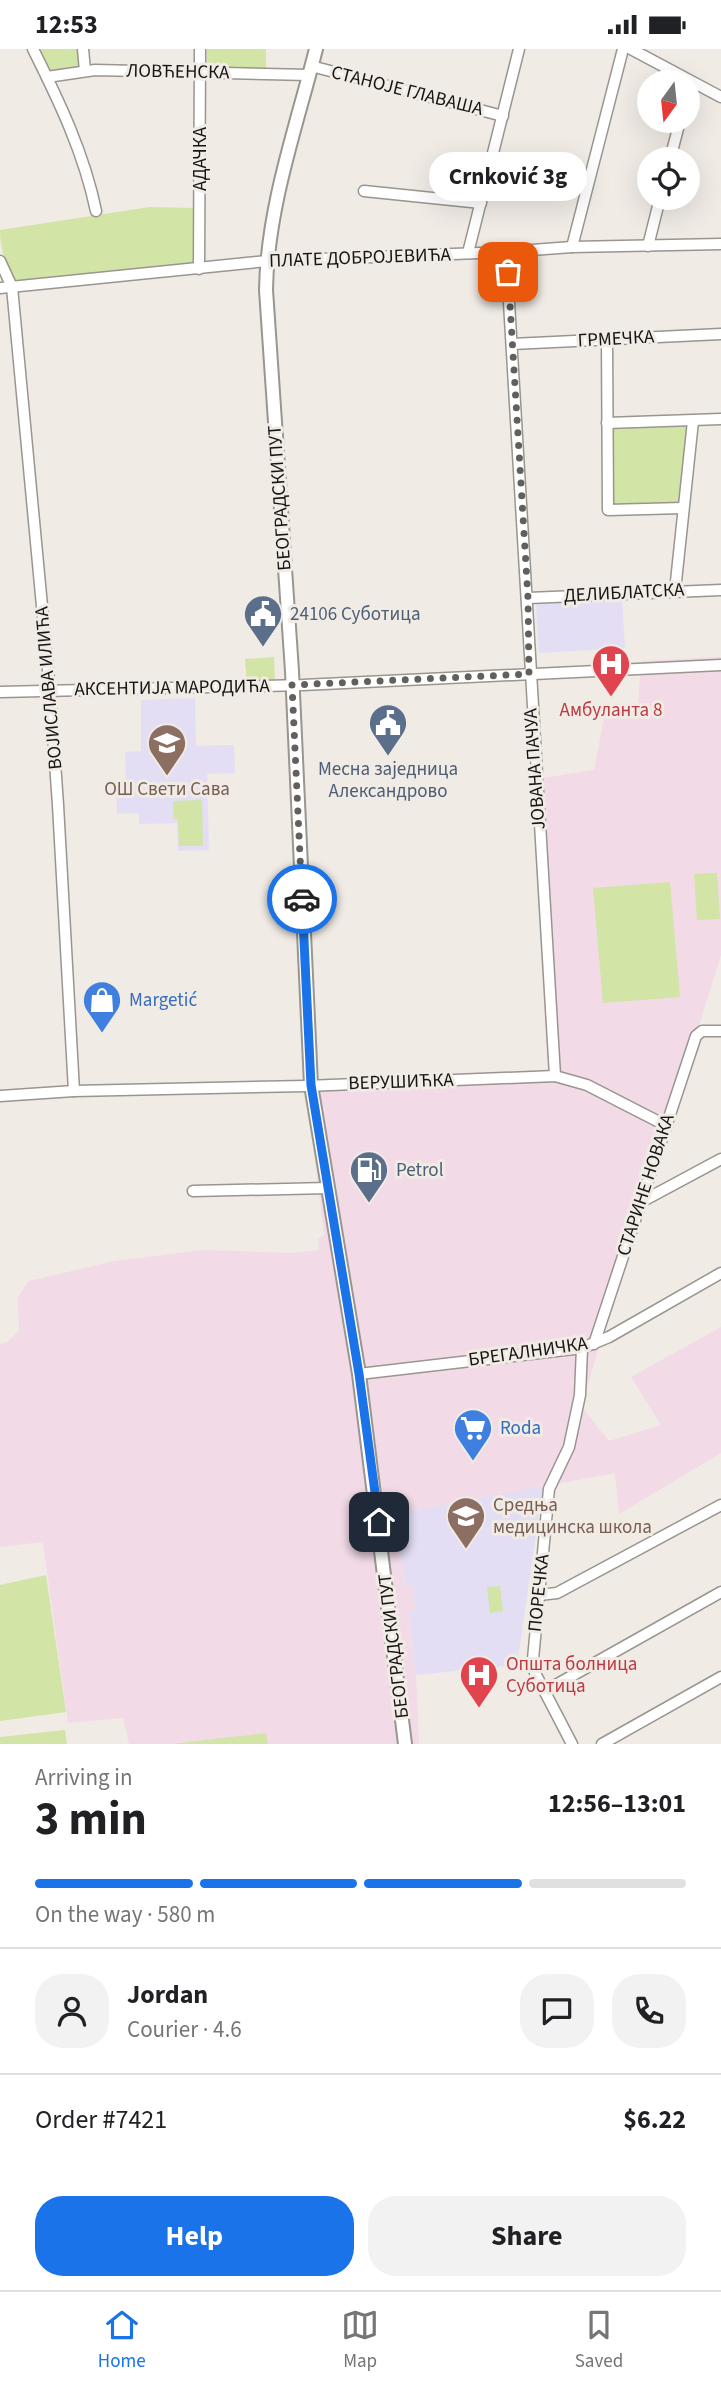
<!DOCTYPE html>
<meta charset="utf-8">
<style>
:root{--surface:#fff;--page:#f2f2f2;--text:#202124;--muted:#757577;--line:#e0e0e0;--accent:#1a73e8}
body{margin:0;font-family:"Source Sans 3",sans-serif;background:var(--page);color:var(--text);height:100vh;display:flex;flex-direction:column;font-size:26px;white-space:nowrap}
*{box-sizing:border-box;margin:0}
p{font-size:23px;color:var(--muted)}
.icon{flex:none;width:38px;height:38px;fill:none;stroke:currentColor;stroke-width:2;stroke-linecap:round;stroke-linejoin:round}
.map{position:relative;height:1695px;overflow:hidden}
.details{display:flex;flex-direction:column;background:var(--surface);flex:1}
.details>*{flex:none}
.needle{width:46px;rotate:195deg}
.tools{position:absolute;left:637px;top:21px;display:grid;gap:14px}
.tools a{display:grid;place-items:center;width:63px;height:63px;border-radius:50%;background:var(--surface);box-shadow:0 7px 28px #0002;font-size:35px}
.pin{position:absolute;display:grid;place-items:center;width:60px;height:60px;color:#fff;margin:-30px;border-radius:14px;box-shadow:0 4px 10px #0006}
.courier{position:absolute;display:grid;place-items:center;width:70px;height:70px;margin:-35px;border:5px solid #1a73e8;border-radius:50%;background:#fff;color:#222;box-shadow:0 2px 9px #0007}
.bubble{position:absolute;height:49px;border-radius:24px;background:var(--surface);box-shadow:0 7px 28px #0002;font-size:23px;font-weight:700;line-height:49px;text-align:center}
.summary em{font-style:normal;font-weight:700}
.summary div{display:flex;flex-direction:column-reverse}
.summary{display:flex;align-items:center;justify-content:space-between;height:119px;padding:0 35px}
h1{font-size:46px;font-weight:700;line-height:52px}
.bar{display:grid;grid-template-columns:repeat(4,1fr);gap:10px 7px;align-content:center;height:84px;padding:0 35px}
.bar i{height:9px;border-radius:5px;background:var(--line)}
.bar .active{background:var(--accent)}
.bar p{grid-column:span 4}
.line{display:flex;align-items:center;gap:18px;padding:0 35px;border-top:2px solid var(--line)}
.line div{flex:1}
.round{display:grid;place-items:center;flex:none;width:74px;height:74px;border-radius:28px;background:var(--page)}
.cta{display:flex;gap:14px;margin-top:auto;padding:14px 35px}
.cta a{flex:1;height:80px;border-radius:28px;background:var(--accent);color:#fff;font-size:28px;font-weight:700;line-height:80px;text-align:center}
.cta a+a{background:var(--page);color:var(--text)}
.status{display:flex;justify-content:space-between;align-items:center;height:49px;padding:0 35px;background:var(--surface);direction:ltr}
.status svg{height:19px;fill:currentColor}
.tab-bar{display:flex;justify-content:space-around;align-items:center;height:98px;border-top:2px solid var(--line);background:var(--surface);font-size:19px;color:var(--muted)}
.tab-bar a{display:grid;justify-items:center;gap:4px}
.tab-bar .active{color:var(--accent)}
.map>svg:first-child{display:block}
</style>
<div class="status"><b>12:53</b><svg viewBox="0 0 49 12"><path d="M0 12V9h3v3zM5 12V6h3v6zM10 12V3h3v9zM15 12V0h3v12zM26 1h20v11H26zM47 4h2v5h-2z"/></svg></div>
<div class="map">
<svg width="721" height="1695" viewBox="0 0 721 1695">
<rect width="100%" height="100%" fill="#f0ebe5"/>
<polygon fill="#f2dae6" points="721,608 721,906 581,1357 609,1392 661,1376 631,1328 721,1278 721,1404 619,1465 615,1424 393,1465 406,1537 413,1536 415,1562 409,1564 416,1626 419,1695 268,1695 266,1685 171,1695 129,1695 123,1669 68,1674 43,1493 0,1498 0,1295 7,1293 19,1282 18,1248 29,1232 115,1212 203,1201 293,1204 319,1201 318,1190 324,1186 306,1037 555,1027 536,730 594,721 605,664 637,661 642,612"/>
<g fill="#e3def4">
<polygon points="622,550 625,599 539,604 536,555"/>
<polygon points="195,649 196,697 234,696 235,724 207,725 209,801 178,802 177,774 139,775 139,764 117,765 116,731 126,731 125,703 141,702 141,651"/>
<polygon points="543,1437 517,1616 416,1626 409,1563 415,1562 413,1537 406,1537 393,1465"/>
</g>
<g fill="#d2e4a6">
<polygon points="38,0 80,0 81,18 49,26"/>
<rect x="207" y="0" width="59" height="19"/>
<path d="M150,158L195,159V216L18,233C5,219 0,199 0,181Z"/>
<polygon points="687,375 679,455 613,457 611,377"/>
<polygon points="274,608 275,634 247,636 245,610"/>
<polygon points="202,751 203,797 179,797 178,771 174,770 173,752"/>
<polygon points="717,824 720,870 697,871 694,825"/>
<polygon points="670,833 680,948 603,954 593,839"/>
<polygon points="46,1526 66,1663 0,1672 0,1536"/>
<polygon points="500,1537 503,1562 490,1564 487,1538"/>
<polygon points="65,1681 67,1695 0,1695 0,1688"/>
<polygon points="266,1684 268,1695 171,1695"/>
</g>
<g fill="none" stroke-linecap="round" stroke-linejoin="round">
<g stroke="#99958f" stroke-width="13">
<g id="minor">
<path d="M33,0C59,52 84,104 96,162"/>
<polyline points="83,0 85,22"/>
<polyline points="631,0 721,48"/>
<polyline points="311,17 503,67"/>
<polyline points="47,28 95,21 309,26"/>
<polyline points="670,110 680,72"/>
<polyline points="364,142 481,154"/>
<polyline points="648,197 660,149"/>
<polyline points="572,198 623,0"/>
<path d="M506,203C523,478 538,753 555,1027"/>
<polyline points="468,204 519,0"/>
<polyline points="0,212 12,238 50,642 58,756 74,1042"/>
<polyline points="199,220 200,0"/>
<polyline points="0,239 267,212 506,203 572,198 721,195"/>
<polyline points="607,290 608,461 683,459"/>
<polyline points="512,295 721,285"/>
<polyline points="607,374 721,370"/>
<polyline points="675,542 693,372"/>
<polyline points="528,549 721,541"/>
<polyline points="0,643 303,636 721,616"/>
<polyline points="0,1047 74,1042 306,1037 555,1027 587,1036 665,1076"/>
<polyline points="193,1142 328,1139"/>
<polyline points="641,1153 721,1110"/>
<polyline points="594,1295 696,987 702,982 721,982"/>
<polyline points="359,1325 582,1299 609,1288 721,1224"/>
<polyline points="539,1546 557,1544 721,1456"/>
<polyline points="545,1642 721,1543"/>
<polyline points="572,1695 535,1624 533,1610 549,1440 569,1398 580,1346 582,1299"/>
<polyline points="602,1695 721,1628"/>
</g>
</g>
<g stroke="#99958f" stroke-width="16">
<path id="major" d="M316,0C296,79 267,160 266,241L292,622L311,1036L359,1325L405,1695"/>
</g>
<use href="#minor" stroke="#fff" stroke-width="10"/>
<use href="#major" stroke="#fff" stroke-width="12"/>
</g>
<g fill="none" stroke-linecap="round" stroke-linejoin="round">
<polyline stroke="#62605c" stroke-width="7" stroke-dasharray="0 12.6" points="302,850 292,636 529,625 528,549 508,223"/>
<polyline stroke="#1a73e8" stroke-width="9" points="302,850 311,1036 359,1325 379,1473"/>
</g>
<defs>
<g id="civic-pin" transform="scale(2.0125)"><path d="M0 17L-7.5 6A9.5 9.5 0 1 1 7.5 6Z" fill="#5c6f8a" stroke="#f0ebe5"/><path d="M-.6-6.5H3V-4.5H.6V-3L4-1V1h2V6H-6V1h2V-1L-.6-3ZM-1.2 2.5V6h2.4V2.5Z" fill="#fff"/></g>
<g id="hospital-pin" transform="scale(2.0125)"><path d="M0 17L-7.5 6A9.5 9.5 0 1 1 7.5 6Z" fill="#e0444e" stroke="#f0ebe5"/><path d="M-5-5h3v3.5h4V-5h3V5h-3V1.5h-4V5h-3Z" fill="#fff"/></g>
<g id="school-pin" transform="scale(2.0125)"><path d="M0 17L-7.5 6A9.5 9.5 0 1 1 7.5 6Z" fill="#8d6e63" stroke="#f0ebe5"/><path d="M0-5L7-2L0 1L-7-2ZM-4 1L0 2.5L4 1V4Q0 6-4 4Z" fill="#fff"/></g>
<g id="shop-pin" transform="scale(2.0125)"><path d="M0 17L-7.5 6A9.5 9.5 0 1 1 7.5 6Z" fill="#3f7fe0" stroke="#f0ebe5"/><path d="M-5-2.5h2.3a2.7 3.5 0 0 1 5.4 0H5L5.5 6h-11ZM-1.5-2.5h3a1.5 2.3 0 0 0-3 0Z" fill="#fff"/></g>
<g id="fuel-pin" transform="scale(2.0125)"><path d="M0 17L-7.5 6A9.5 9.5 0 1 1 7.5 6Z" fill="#5c6f8a" stroke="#f0ebe5"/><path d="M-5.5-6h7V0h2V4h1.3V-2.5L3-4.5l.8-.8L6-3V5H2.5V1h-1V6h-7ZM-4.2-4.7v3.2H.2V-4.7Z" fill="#fff"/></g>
<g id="supermarket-pin" transform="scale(2.0125)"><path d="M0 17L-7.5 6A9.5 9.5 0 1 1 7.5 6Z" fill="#3f7fe0" stroke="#f0ebe5"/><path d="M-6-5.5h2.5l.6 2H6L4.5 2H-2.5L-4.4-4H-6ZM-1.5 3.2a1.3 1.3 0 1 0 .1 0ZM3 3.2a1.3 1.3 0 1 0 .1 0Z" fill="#fff"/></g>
</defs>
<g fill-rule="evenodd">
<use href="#civic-pin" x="263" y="565"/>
<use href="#hospital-pin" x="611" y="615"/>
<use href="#civic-pin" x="388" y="674"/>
<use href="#school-pin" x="167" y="694"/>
<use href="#shop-pin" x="102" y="951"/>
<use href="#fuel-pin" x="369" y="1121"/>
<use href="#supermarket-pin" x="473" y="1379"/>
<use href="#school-pin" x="466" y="1467"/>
<use href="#hospital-pin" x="479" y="1626"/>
</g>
<g text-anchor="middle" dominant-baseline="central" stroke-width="6" stroke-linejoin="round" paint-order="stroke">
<g font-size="19" fill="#161513" stroke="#f0ebe5">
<text transform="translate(178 23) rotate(1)">ЛОВЋЕНСКА</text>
<text transform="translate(407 42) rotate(14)">СТАНОЈЕ ГЛАВАША</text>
<text transform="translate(200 110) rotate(-90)">АДАЧКА</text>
<text transform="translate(360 209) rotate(-2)">ПЛАТЕ ДОБРОЈЕВИЋА</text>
<text transform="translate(616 290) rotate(-3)">ГРМЕЧКА</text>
<text transform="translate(280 449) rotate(-94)">БЕОГРАДСКИ ПУТ</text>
<text transform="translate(624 544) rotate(-3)">ДЕЛИБЛАТСКА</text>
<text transform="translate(49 639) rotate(-95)">ВОЈИСЛАВА ИЛИЋА</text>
<text transform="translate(172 639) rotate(-1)">АКСЕНТИЈА МАРОДИЋА</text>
<text transform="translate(535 720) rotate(-94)">ЈОВАНА ПАЧУА</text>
<text transform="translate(401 1033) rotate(-2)">ВЕРУШИЋКА</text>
<text transform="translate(646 1136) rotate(-72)">СТАРИНЕ НОВАКА</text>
<text transform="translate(528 1303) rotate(-8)">БРЕГАЛНИЧКА</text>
<text transform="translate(539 1544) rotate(-84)">ПОРЕЧКА</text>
<text transform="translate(394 1597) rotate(-97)">БЕОГРАДСКИ ПУТ</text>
</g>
<g font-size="19" fill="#4e5e75" stroke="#f0ebe5" text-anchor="start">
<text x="290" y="565">24106 Суботица</text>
<text x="388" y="720" text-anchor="middle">Месна заједница<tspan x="388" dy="22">Александрово</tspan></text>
<text x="396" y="1121">Petrol</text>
</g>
<g font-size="19" fill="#be3a42" stroke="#f0ebe5">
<text x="611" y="661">Амбуланта 8</text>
<text x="506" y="1615" text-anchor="start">Општа болница<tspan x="506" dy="22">Суботица</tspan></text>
</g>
<g font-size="19" fill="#785e54" stroke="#f0ebe5">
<text x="167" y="740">ОШ Свети Сава</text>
<text x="493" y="1456" text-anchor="start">Средња<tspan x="493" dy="22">медицинска школа</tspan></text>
</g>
<g font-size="19" fill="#366cbe" stroke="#f0ebe5" text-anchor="start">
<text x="129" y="951">Margetić</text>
<text x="500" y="1379">Roda</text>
</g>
</g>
</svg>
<div class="tools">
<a><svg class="needle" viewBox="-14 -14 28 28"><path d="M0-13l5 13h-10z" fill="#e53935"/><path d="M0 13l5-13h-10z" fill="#757577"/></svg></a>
<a><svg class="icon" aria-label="locate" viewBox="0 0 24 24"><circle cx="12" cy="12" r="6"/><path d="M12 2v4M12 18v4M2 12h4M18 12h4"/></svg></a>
</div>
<div class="pin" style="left:508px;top:223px;background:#ea580c"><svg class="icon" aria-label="bag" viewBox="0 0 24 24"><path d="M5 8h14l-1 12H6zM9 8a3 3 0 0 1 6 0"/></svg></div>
<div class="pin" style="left:379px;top:1473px;background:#1f2937"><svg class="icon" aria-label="home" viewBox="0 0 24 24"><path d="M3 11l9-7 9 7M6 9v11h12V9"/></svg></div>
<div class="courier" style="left:302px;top:850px"><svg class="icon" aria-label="car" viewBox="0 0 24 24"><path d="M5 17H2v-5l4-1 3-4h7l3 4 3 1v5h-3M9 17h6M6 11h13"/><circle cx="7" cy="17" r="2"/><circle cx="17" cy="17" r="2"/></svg></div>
<div class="bubble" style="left:429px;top:103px;width:158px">Crnković 3g</div>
</div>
<section class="details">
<div class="summary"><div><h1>3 min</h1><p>Arriving in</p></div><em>12:56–13:01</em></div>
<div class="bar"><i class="active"></i><i class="active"></i><i class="active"></i><i></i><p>On the way · 580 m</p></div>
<div class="line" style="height:126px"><a class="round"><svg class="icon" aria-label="person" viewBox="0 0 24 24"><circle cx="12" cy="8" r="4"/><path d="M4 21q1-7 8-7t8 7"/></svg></a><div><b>Jordan</b><p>Courier · 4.6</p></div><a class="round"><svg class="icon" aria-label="chat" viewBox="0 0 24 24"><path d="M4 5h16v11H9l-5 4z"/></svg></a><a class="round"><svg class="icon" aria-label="phone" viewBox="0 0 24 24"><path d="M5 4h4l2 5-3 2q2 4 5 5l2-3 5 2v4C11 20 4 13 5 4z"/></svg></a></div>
<div class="line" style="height:91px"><div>Order #7421</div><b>$6.22</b></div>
<div class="cta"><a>Help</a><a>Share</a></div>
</section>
<nav class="tab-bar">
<a class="active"><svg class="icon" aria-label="home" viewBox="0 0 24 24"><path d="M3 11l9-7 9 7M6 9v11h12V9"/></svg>Home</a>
<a><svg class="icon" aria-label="map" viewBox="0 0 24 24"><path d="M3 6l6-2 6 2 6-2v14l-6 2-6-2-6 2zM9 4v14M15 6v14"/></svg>Map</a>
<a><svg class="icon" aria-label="saved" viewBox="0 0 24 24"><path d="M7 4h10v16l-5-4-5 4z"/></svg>Saved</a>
</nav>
